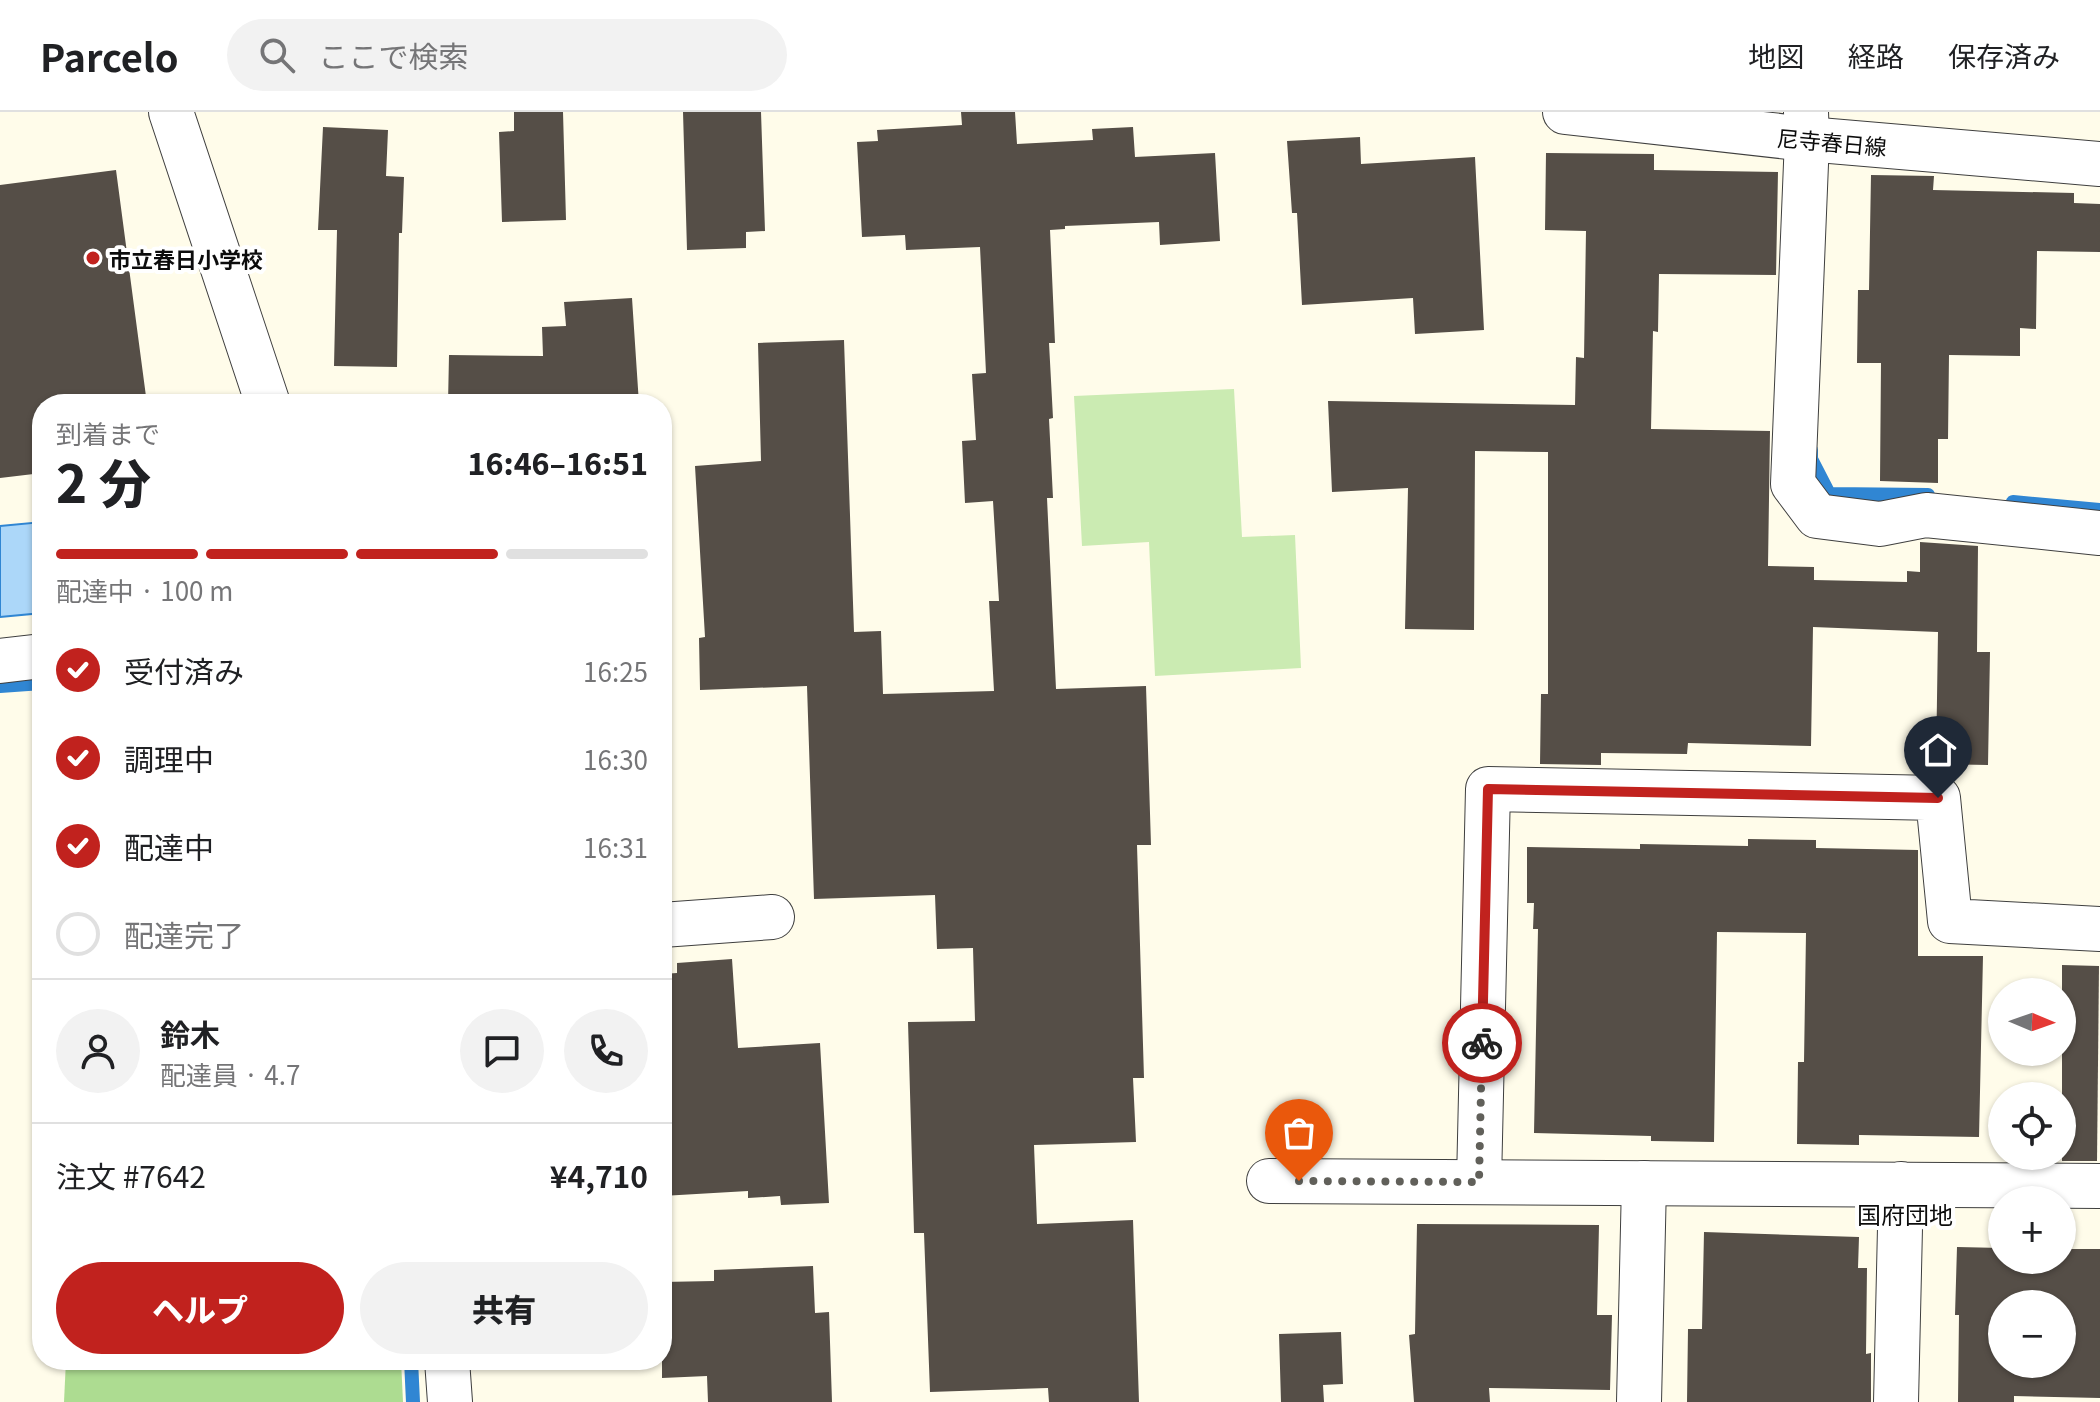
<!DOCTYPE html>
<html lang="ja">
<meta charset="utf-8">
<style>
:root{--surface:#fff;--page:#f2f2f2;--text:#202124;--muted:#757577;--line:#e0e0e0;--accent:#c1221e}
body{margin:0;font-family:Georgia,"Noto Sans JP",serif;background:var(--page);color:var(--text);height:100vh;display:flex;flex-direction:column;font-size:30px;white-space:nowrap}
*{box-sizing:border-box;margin:0}
p{font-size:26px;color:var(--muted)}
.icon{flex:none;width:44px;height:44px;fill:none;stroke:currentColor;stroke-width:2;stroke-linecap:round;stroke-linejoin:round}
.map{position:relative;flex:1;overflow:hidden}
.side{position:absolute;left:32px;top:282px;width:640px;height:976px;display:flex;flex-direction:column;background:var(--surface);border-radius:32px;box-shadow:0 2px 6px #0004}
.side>*{flex:none}
.needle{width:52px;rotate:92deg}
.controls{position:absolute;left:1988px;top:866px;display:grid;gap:16px}
.controls a{display:grid;place-items:center;width:88px;height:88px;border-radius:50%;background:var(--surface);box-shadow:0 2px 6px #0004;font-size:40px}
.pin{position:absolute;display:grid;place-items:center;width:68px;height:68px;color:#fff;margin:-82px -34px;border-radius:50% 50% 50% 0;rotate:-45deg;box-shadow:0 0 8px #0007}
.pin .icon{rotate:45deg}
.courier{position:absolute;display:grid;place-items:center;width:80px;height:80px;margin:-40px;border:6px solid #c1221e;border-radius:50%;background:#fff;color:#222;box-shadow:0 2px 10px #0007}
.summary em{font-style:normal;font-weight:800}
.summary div{display:flex;flex-direction:column-reverse}
.summary{display:flex;align-items:center;justify-content:space-between;height:136px;padding:0 24px}
h1{font-size:52px;font-weight:800;line-height:60px}
.bar{display:grid;grid-template-columns:repeat(4,1fr);gap:12px 8px;align-content:center;height:96px;padding:0 24px}
.bar i{height:10px;border-radius:6px;background:var(--line)}
.bar .active{background:var(--accent)}
.bar p{grid-column:span 4}
.line{display:flex;align-items:center;gap:20px;padding:0 24px;border-top:2px solid var(--line)}
.line div{flex:1}
.round{display:grid;place-items:center;flex:none;width:84px;height:84px;border-radius:42px;background:var(--page)}
ol{padding:0 24px;list-style:none}
li{display:flex;align-items:center;gap:24px;height:88px}
li p{margin-inline-start:auto}
li .icon{padding:8px;border-radius:50%;background:var(--accent);color:#fff;stroke-width:4}
li:last-child{color:var(--muted)}
li i{width:44px;height:44px;border:4px solid var(--line);border-radius:50%}
.cta{display:flex;gap:16px;margin-top:auto;padding:16px 24px}
.cta a{flex:1;height:92px;border-radius:48px;background:var(--accent);color:#fff;font-size:32px;font-weight:800;line-height:92px;text-align:center}
.cta a+a{background:var(--page);color:var(--text)}
header{display:flex;align-items:center;gap:48px;box-sizing:border-box;height:112px;padding:0 40px;background:var(--surface);border-bottom:2px solid var(--line)}
header strong{font-size:38px}
nav{display:flex;gap:44px;margin-inline-start:auto;font-size:28px}
.search{width:560px;height:72px;background:var(--page);display:flex;align-items:center;gap:20px;box-sizing:border-box;padding:0 28px;border-radius:44px;color:var(--muted);font-size:30px}
.map>svg:first-child{display:block}
</style>
<header>
<strong>Parcelo</strong>
<div class="search"><svg class="icon" aria-label="search" viewBox="0 0 24 24"><circle cx="10" cy="10" r="6"/><path d="M15 15l6 6"/></svg>ここで検索</div>
<nav><a>地図</a><a>経路</a><a>保存済み</a></nav>
</header>
<div class="map">
<svg width="2100" height="1290" viewBox="0 0 2100 1290">
<rect width="100%" height="100%" fill="#fffcea"/>
<polygon fill="#cbebb2" points="1234,277 1242,425 1295,423 1301,556 1155,564 1149,430 1082,434 1074,284"/>
<polygon fill="#addc91" points="66,1248 401,1248 403,1290 64,1290"/>
<polygon fill="#acd7f9" stroke="#3086d3" stroke-width="2" points="42,410 42,501 0,505 0,414"/>
<g fill="none" stroke-linecap="round" stroke-linejoin="round">
<g stroke="#3086d3" stroke-width="14">
<polyline points="1811,338 1811,347 1829,382 1928,383"/>
<polyline points="2013,390 2100,398"/>
<polyline points="0,574 42,571"/>
<polyline points="411,1248 413,1290"/>
</g>
</g>
<g fill="#554e47" fill-rule="evenodd">
<polygon points="514,0 563,0 566,108 502,110 499,20 514,19"/>
<polygon points="683,0 761,0 765,119 746,120 746,136 687,138"/>
<polygon points="961,0 1015,0 1017,32 1093,28 1092,17 1133,15 1135,45 1215,41 1220,129 1160,133 1159,110 1065,114 1065,117 1050,118 1055,231 1049,231 1053,306 1049,307 1053,386 1047,386 1056,577 1146,574 1151,733 1137,733 1144,966 1133,966 1136,1030 1034,1033 1037,1112 1133,1108 1139,1290 1049,1290 1048,1276 930,1280 924,1121 914,1121 908,910 975,909 973,836 937,837 935,783 814,787 807,574 700,578 699,526 705,525 695,354 761,349 758,231 844,228 854,520 881,519 883,582 994,579 989,489 999,489 993,389 965,391 962,329 976,328 972,262 986,261 980,135 906,138 905,123 862,125 857,30 878,29 877,18 962,13"/>
<polygon points="323,15 388,18 386,64 404,65 402,121 399,121 397,255 334,254 337,118 318,118"/>
<polygon points="1360,25 1361,52 1475,45 1484,218 1415,222 1413,186 1302,193 1297,101 1292,101 1287,29"/>
<polygon points="1546,41 1654,42 1654,58 1778,60 1776,163 1659,162 1658,220 1653,219 1651,317 1770,319 1768,454 1814,455 1814,468 1907,470 1907,459 1920,460 1920,430 1978,434 1977,540 1990,540 1988,653 1936,652 1938,520 1813,515 1811,634 1688,631 1687,642 1601,641 1601,653 1540,652 1541,582 1548,582 1548,340 1475,339 1474,518 1405,517 1408,376 1332,380 1328,289 1575,293 1576,245 1584,246 1586,119 1545,118"/>
<polygon points="116,58 147,292 42,292 42,361 0,366 0,73"/>
<polygon points="1871,63 1934,64 1933,78 2074,81 2074,91 2100,92 2100,140 2037,139 2036,217 2020,216 2020,244 1949,243 1948,327 1938,327 1938,371 1880,369 1881,251 1857,251 1858,178 1869,178"/>
<polygon points="632,186 639,292 448,292 449,243 543,244 542,215 566,214 564,190"/>
<polygon points="1748,727 1816,728 1816,736 1918,738 1918,844 1983,844 1979,1025 1859,1023 1859,1033 1797,1032 1798,950 1804,950 1806,821 1717,820 1714,1030 1651,1029 1651,1024 1534,1021 1538,817 1533,817 1534,791 1527,791 1527,735 1640,737 1640,732 1748,734"/>
<polygon points="732,847 738,936 820,931 829,1091 781,1093 780,1084 748,1086 748,1079 662,1084 662,862 677,861 677,851"/>
<polygon points="2062,853 2099,854 2097,1049 2062,1049"/>
<polygon points="1417,1112 1599,1113 1597,1203 1612,1203 1610,1278 1489,1276 1490,1290 1414,1290 1409,1223 1415,1222"/>
<polygon points="1704,1120 1859,1125 1858,1156 1867,1156 1866,1242 1871,1241 1871,1290 1687,1290 1688,1217 1702,1217"/>
<path d="M1957,1135L2002,1136V1148H2062V1137H2100V1286L2014,1284V1290H1958L1959,1203H1955ZM2002,1192H2062V1252H2002Z"/>
<polygon points="813,1154 815,1201 829,1200 832,1290 708,1290 707,1264 662,1266 662,1170 714,1169 714,1158"/>
<polygon points="1341,1220 1343,1272 1323,1273 1324,1290 1281,1290 1279,1222"/>
</g>
<g fill="none" stroke-linecap="round" stroke-linejoin="round">
<g stroke="#3f3f3f" stroke-width="46">
<g id="minor">
<polyline points="171,0 268,292"/>
<polyline points="1565,0 1807,27 2100,52"/>
<polyline points="1806,0 1807,27 1793,372 1817,404 1880,412 1926,403 2100,421"/>
<polyline points="0,549 42,544"/>
<polyline points="662,813 772,805"/>
<polyline points="1269,1069 2100,1074"/>
<polyline points="1479,1070 1488,677 1938,686 1950,809 2100,817"/>
<polyline points="447,1248 450,1290"/>
<polyline points="1639,1290 1644,1071"/>
<polyline points="1896,1290 1901,1072"/>
</g>
</g>
<use href="#minor" stroke="#fff" stroke-width="44"/>
</g>
<g fill="none" stroke-linecap="round" stroke-linejoin="round">
<polyline stroke="#61605a" stroke-width="8" stroke-dasharray="0 14.4" points="1299,1069 1479,1070 1482,931"/>
<polyline stroke="#c1221e" stroke-width="10" points="1482,931 1488,677 1938,686"/>
</g>
<circle fill="#c1221e" stroke="#fff" stroke-width="3" cx="93" cy="146" r="8"/>
<g text-anchor="middle" dominant-baseline="central" stroke-width="8" stroke-linejoin="round" paint-order="stroke">
<g font-size="22" fill="#0c0c0c" stroke="#fff">
<text transform="translate(1832 29) rotate(5)">尼寺春日線</text>
</g>
<g font-size="22" font-weight="bold" fill="#0c0c0c" stroke="#fff" text-anchor="start">
<text x="109" y="146">市立春日小学校</text>
</g>
<g font-size="24" fill="#0c0c0c" stroke="#fff">
<text x="1905" y="1101">国府団地</text>
</g>
</g>
</svg>
<div class="controls">
<a><svg class="needle" viewBox="-14 -14 28 28"><path d="M0-13l5 13h-10z" fill="#e53935"/><path d="M0 13l5-13h-10z" fill="#757577"/></svg></a>
<a><svg class="icon" aria-label="locate" viewBox="0 0 24 24"><circle cx="12" cy="12" r="6"/><path d="M12 2v4M12 18v4M2 12h4M18 12h4"/></svg></a>
<a>+</a>
<a>−</a>
</div>
<div class="pin" style="left:1299px;top:1069px;background:#ea580c"><svg class="icon" aria-label="bag" viewBox="0 0 24 24"><path d="M5 8h14l-1 12H6zM9 8a3 3 0 0 1 6 0"/></svg></div>
<div class="pin" style="left:1938px;top:686px;background:#1f2937"><svg class="icon" aria-label="home" viewBox="0 0 24 24"><path d="M3 11l9-7 9 7M6 9v11h12V9"/></svg></div>
<div class="courier" style="left:1482px;top:931px"><svg class="icon" aria-label="bike" viewBox="0 0 24 24"><circle cx="6" cy="16" r="4"/><circle cx="18" cy="16" r="4"/><path d="M6 16l4-8h5l3 8M10 8l3 8H6M13 5h3"/></svg></div>
<section class="side">
<div class="summary"><div><h1>2 分</h1><p>到着まで</p></div><em>16:46–16:51</em></div>
<div class="bar"><i class="active"></i><i class="active"></i><i class="active"></i><i></i><p>配達中 · 100 m</p></div>
<ol>
<li><svg class="icon" aria-label="check" viewBox="0 0 24 24"><path d="M5 12l5 5 9-10"/></svg>受付済み<p>16:25</p></li>
<li><svg class="icon" aria-label="check" viewBox="0 0 24 24"><path d="M5 12l5 5 9-10"/></svg>調理中<p>16:30</p></li>
<li><svg class="icon" aria-label="check" viewBox="0 0 24 24"><path d="M5 12l5 5 9-10"/></svg>配達中<p>16:31</p></li>
<li><i></i>配達完了</li>
</ol>
<div class="line" style="height:144px"><a class="round"><svg class="icon" aria-label="person" viewBox="0 0 24 24"><circle cx="12" cy="8" r="4"/><path d="M4 21q1-7 8-7t8 7"/></svg></a><div><b>鈴木</b><p>配達員 · 4.7</p></div><a class="round"><svg class="icon" aria-label="chat" viewBox="0 0 24 24"><path d="M4 5h16v11H9l-5 4z"/></svg></a><a class="round"><svg class="icon" aria-label="phone" viewBox="0 0 24 24"><path d="M5 4h4l2 5-3 2q2 4 5 5l2-3 5 2v4C11 20 4 13 5 4z"/></svg></a></div>
<div class="line" style="height:104px"><div>注文 #7642</div><b>¥4,710</b></div>
<div class="cta"><a>ヘルプ</a><a>共有</a></div>
</section>
</div>
